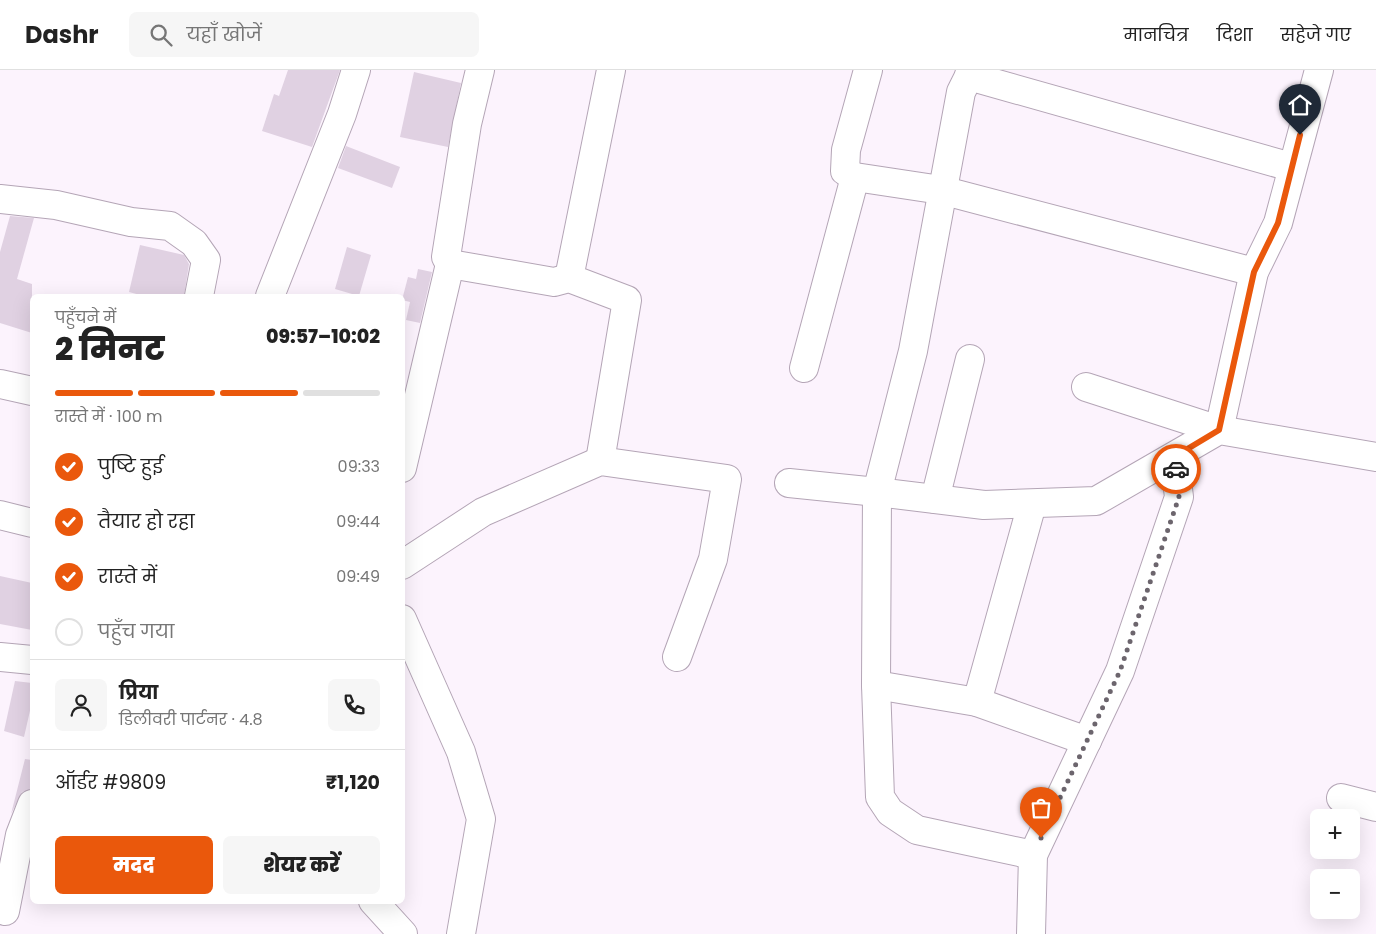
<!DOCTYPE html>
<html lang="hi">
<meta charset="utf-8">
<style>
:root{--surface:#fff;--page:#f6f6f6;--text:#222;--muted:#767676;--line:#e0e0e0;--accent:#ea580c}
body{margin:0;font-family:Poppins,"Noto Sans Devanagari",sans-serif;background:var(--page);color:var(--text);height:100vh;display:flex;flex-direction:column;font-size:19px;white-space:nowrap}
*{box-sizing:border-box;margin:0}
p{font-size:16px;color:var(--muted)}
.icon{flex:none;width:28px;height:28px;fill:none;stroke:currentColor;stroke-width:2;stroke-linecap:round;stroke-linejoin:round}
.map{position:relative;flex:1;overflow:hidden}
.panel{position:absolute;left:30px;top:224px;width:375px;height:610px;display:flex;flex-direction:column;background:var(--surface);border-radius:8px;box-shadow:0 5px 20px #0002}
.panel>*{flex:none}
.fabs{position:absolute;left:1310px;top:739px;display:grid;gap:10px}
.fabs a{display:grid;place-items:center;width:50px;height:50px;border-radius:8px;background:var(--surface);box-shadow:0 5px 20px #0002;font-size:25px}
.pin{position:absolute;display:grid;place-items:center;width:42px;height:42px;color:#fff;margin:-51px -21px;border-radius:50% 50% 50% 0;rotate:-45deg;box-shadow:0 0 5px #0007}
.pin .icon{rotate:45deg}
.courier{position:absolute;display:grid;place-items:center;width:50px;height:50px;margin:-25px;border:4px solid #ea580c;border-radius:50%;background:#fff;color:#222;box-shadow:0 1px 6px #0007}
.headline em{font-style:normal;font-weight:800}
.headline div{display:flex;flex-direction:column-reverse}
.headline{display:flex;align-items:center;justify-content:space-between;height:85px;padding:0 25px}
h1{font-size:32px;font-weight:800;line-height:38px}
.bar{display:grid;grid-template-columns:repeat(4,1fr);gap:8px 5px;align-content:center;height:60px;padding:0 25px}
.bar i{height:6px;border-radius:4px;background:var(--line)}
.bar .current{background:var(--accent)}
.bar p{grid-column:span 4}
.line{display:flex;align-items:center;gap:12px;padding:0 25px;border-top:1px solid var(--line)}
.line div{flex:1}
.round{display:grid;place-items:center;flex:none;width:52px;height:52px;border-radius:8px;background:var(--page)}
ol{padding:0 25px;list-style:none}
li{display:flex;align-items:center;gap:15px;height:55px}
li p{margin-inline-start:auto}
li .icon{padding:5px;border-radius:50%;background:var(--accent);color:#fff;stroke-width:4}
li:last-child{color:var(--muted)}
li i{width:28px;height:28px;border:2px solid var(--line);border-radius:50%}
.button{display:flex;gap:10px;margin-top:auto;padding:10px 25px}
.button a{flex:1;height:58px;border-radius:8px;background:var(--accent);color:#fff;font-size:20px;font-weight:800;line-height:58px;text-align:center}
.button a+a{background:var(--page);color:var(--text)}
header{display:flex;align-items:center;gap:30px;box-sizing:border-box;height:70px;padding:0 25px;background:var(--surface);border-bottom:1px solid var(--line)}
header strong{font-size:24px}
nav{display:flex;gap:28px;margin-inline-start:auto;font-size:18px}
.search{width:350px;height:45px;background:var(--page);display:flex;align-items:center;gap:12px;box-sizing:border-box;padding:0 18px;border-radius:8px;color:var(--muted);font-size:19px}
.map>svg:first-child{display:block}
</style>
<header>
<strong>Dashr</strong>
<div class="search"><svg class="icon" aria-label="search" viewBox="0 0 24 24"><circle cx="10" cy="10" r="6"/><path d="M15 15l6 6"/></svg>यहाँ खोजें</div>
<nav><a>मानचित्र</a><a>दिशा</a><a>सहेजे गए</a></nav>
</header>
<div class="map">
<svg width="1376" height="864" viewBox="0 0 1376 864">
<rect width="100%" height="100%" fill="#fcf3fd"/>
<g fill="#e0d1e2">
<polygon points="288,0 340,0 312,77 262,61 274,24 279,26"/>
<polygon points="414,2 461,13 448,77 400,67"/>
<polygon points="346,76 400,97 392,118 338,98"/>
<polygon points="10,146 34,148 17,209 32,214 32,263 0,253 0,182"/>
<polygon points="140,175 184,185 189,194 184,226 144,226 129,222"/>
<polygon points="347,177 371,185 359,226 335,219"/>
<polygon points="418,199 432,202 420,253 406,250 410,232 402,230 408,207 416,209"/>
<polygon points="0,506 32,513 32,560 0,554"/>
<polygon points="15,611 32,613 32,632 24,667 4,661"/>
<polygon points="25,689 32,690 32,719 22,722 11,744"/>
</g>
<g fill="none" stroke-linecap="round" stroke-linejoin="round">
<g stroke="#b4a5b6" stroke-width="30">
<g id="minor">
<polyline points="868,0 846,80 845,101 855,107 941,120 1254,202"/>
<polyline points="970,0 969,6 961,22 913,281 877,422 876,615 880,727 890,742 917,760 1033,785"/>
<polyline points="969,6 1291,97"/>
<polyline points="0,129 56,135 131,152 170,156 194,173 206,190 199,226"/>
<polyline points="450,194 554,212 569,208 627,230 600,391"/>
<polyline points="569,208 611,0"/>
<polyline points="270,226 342,44 356,0"/>
<polyline points="804,298 855,107"/>
<polyline points="0,314 32,321"/>
<polyline points="1086,317 1219,360 1254,202 1278,153 1319,0"/>
<polyline points="402,398 450,194 446,187 467,54 480,0"/>
<polyline points="789,413 877,422 984,435 1096,431 1219,360 1376,387"/>
<polyline points="935,429 970,289"/>
<polyline points="0,445 32,453"/>
<polyline points="402,495 483,442 600,391 727,409 713,489 677,587"/>
<polyline points="402,549 461,682 481,749 461,864"/>
<polyline points="0,587 32,590"/>
<polyline points="876,615 977,632 1087,671"/>
<polyline points="977,632 1032,434"/>
<polyline points="1341,728 1376,737"/>
<polyline points="373,831 403,864"/>
<polyline points="5,841 20,765 32,734"/>
<polyline points="1031,864 1033,785 1120,601 1179,427 1174,387"/>
</g>
</g>
<use href="#minor" stroke="#fff" stroke-width="28"/>
</g>
<g fill="none" stroke-linecap="round" stroke-linejoin="round">
<polyline stroke="#6c656d" stroke-width="5" stroke-dasharray="0 9" points="1041,768 1120,601 1179,427 1176,399"/>
<polyline stroke="#ea580c" stroke-width="6" points="1176,399 1174,387 1219,360 1254,202 1278,153 1300,65"/>
</g>
</svg>
<div class="fabs">
<a>+</a>
<a>−</a>
</div>
<div class="pin" style="left:1041px;top:768px;background:#ea580c"><svg class="icon" aria-label="bag" viewBox="0 0 24 24"><path d="M5 8h14l-1 12H6zM9 8a3 3 0 0 1 6 0"/></svg></div>
<div class="pin" style="left:1300px;top:65px;background:#1f2937"><svg class="icon" aria-label="home" viewBox="0 0 24 24"><path d="M3 11l9-7 9 7M6 9v11h12V9"/></svg></div>
<div class="courier" style="left:1176px;top:399px"><svg class="icon" aria-label="car" viewBox="0 0 24 24"><path d="M5 17H2v-5l4-1 3-4h7l3 4 3 1v5h-3M9 17h6M6 11h13"/><circle cx="7" cy="17" r="2"/><circle cx="17" cy="17" r="2"/></svg></div>
<section class="panel">
<div class="headline"><div><h1>2 मिनट</h1><p>पहुँचने में</p></div><em>09:57–10:02</em></div>
<div class="bar"><i class="current"></i><i class="current"></i><i class="current"></i><i></i><p>रास्ते में · 100 m</p></div>
<ol>
<li><svg class="icon" aria-label="check" viewBox="0 0 24 24"><path d="M5 12l5 5 9-10"/></svg>पुष्टि हुई<p>09:33</p></li>
<li><svg class="icon" aria-label="check" viewBox="0 0 24 24"><path d="M5 12l5 5 9-10"/></svg>तैयार हो रहा<p>09:44</p></li>
<li><svg class="icon" aria-label="check" viewBox="0 0 24 24"><path d="M5 12l5 5 9-10"/></svg>रास्ते में<p>09:49</p></li>
<li><i></i>पहुँच गया</li>
</ol>
<div class="line" style="height:90px"><a class="round"><svg class="icon" aria-label="person" viewBox="0 0 24 24"><circle cx="12" cy="8" r="4"/><path d="M4 21q1-7 8-7t8 7"/></svg></a><div><b>प्रिया</b><p>डिलीवरी पार्टनर · 4.8</p></div><a class="round"><svg class="icon" aria-label="phone" viewBox="0 0 24 24"><path d="M5 4h4l2 5-3 2q2 4 5 5l2-3 5 2v4C11 20 4 13 5 4z"/></svg></a></div>
<div class="line" style="height:65px"><div>ऑर्डर #9809</div><b>₹1,120</b></div>
<div class="button"><a>मदद</a><a>शेयर करें</a></div>
</section>
</div>
